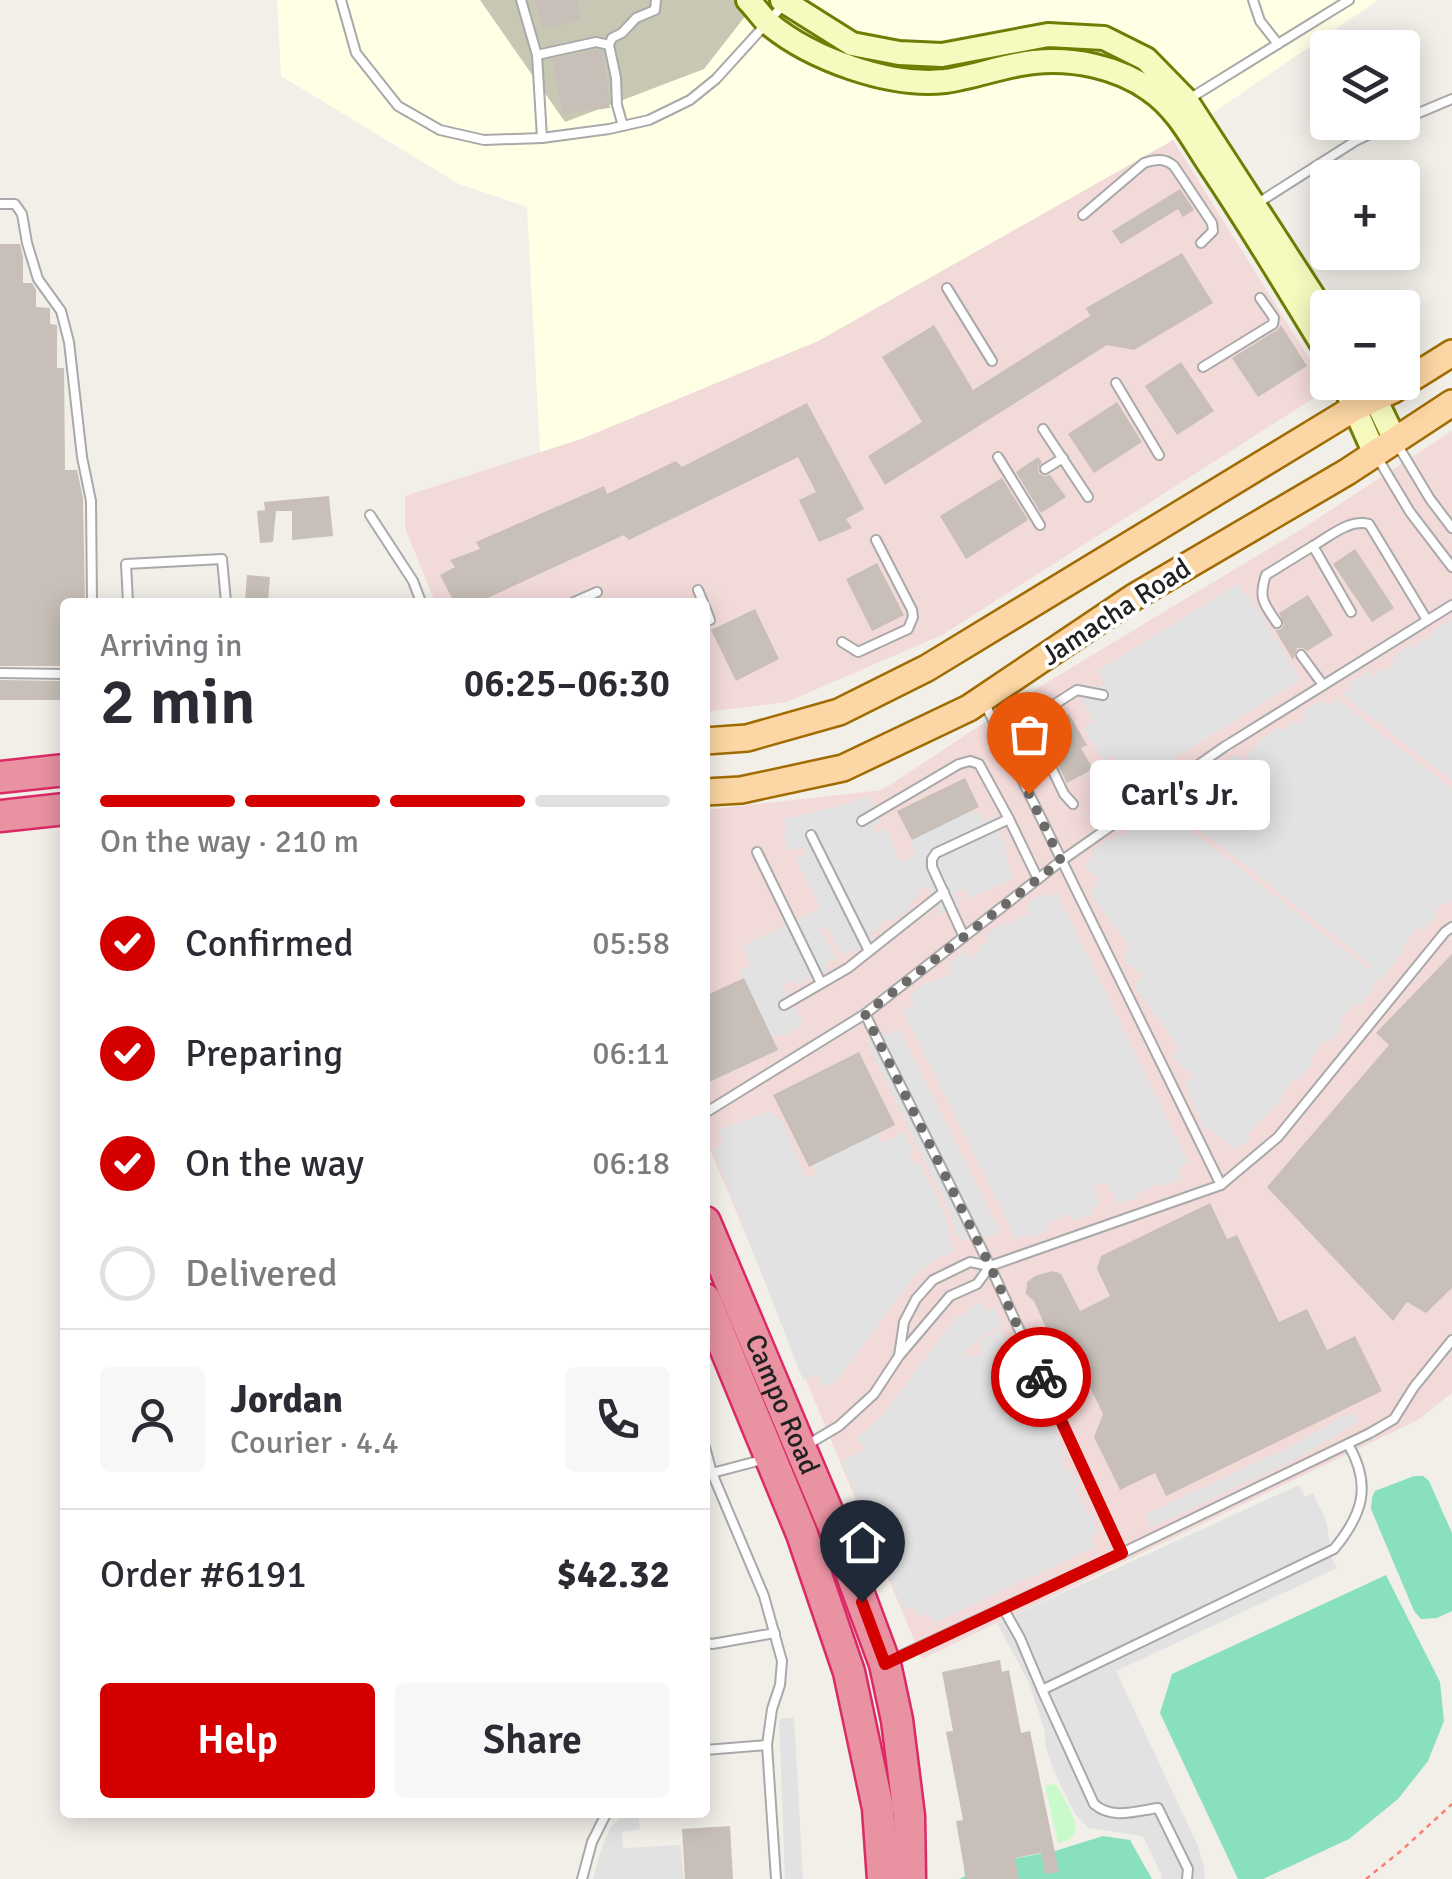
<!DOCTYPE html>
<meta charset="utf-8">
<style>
:root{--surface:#fff;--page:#f7f7f7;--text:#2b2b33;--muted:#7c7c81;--line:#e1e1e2;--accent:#d40000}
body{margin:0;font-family:Signika,sans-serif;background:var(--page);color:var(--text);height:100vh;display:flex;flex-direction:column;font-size:38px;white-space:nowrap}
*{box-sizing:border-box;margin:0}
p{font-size:32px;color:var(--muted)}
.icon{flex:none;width:55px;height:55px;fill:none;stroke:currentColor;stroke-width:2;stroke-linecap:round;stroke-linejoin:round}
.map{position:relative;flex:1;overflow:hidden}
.details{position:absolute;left:60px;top:598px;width:650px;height:1220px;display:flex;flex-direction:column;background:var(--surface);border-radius:10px;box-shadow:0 5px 25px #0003}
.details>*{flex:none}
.controls{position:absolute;left:1310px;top:30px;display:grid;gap:20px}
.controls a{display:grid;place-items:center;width:110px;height:110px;border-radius:10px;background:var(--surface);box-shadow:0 5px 25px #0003;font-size:50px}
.pin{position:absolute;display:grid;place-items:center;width:85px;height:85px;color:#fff;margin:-102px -42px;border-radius:50% 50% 50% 0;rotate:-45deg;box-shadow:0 0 10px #0007}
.pin .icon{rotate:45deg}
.courier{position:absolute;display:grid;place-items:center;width:100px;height:100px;margin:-50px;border:8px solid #d40000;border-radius:50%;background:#fff;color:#222;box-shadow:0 2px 12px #0007}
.bubble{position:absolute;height:70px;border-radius:10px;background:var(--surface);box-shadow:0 5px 25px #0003;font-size:32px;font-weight:600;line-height:70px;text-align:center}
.summary em{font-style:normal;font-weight:600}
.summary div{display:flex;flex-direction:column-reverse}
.summary{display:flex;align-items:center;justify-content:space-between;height:170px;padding:0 40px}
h1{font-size:65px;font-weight:600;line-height:75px}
.bar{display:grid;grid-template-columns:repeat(4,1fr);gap:15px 10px;align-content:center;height:120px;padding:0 40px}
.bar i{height:12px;border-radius:8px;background:var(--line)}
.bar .selected{background:var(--accent)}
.bar p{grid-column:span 4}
.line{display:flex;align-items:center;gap:25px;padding:0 40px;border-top:2px solid var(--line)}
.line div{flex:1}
.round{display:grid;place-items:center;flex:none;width:105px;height:105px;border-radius:10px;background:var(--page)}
ol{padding:0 40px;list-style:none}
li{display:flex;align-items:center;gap:30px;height:110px}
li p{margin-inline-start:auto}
li .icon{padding:10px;border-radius:50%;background:var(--accent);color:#fff;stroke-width:4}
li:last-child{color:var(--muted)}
li i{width:55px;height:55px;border:5px solid var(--line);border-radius:50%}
.primary-button{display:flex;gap:20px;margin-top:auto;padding:20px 40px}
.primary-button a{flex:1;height:115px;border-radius:10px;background:var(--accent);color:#fff;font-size:40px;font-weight:600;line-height:115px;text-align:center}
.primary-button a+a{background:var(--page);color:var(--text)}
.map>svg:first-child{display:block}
</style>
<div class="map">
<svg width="1452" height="1879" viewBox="0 0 1452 1879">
<rect width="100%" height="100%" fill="#f2efe9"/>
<g fill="#f2dad9">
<polygon points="1173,140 1328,389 942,635 787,702 705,712 705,602 435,602 405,528 405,496 581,439 818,341"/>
<polygon points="1452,431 1452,1393 1418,1420 922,1659 705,1137 705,810 882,790 1031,692 1300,530"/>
</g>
<polygon fill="#ffffe5" points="277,0 1378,0 1173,140 818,341 581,439 540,452 527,207 459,184 281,76"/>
<polygon fill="#c7c7b4" points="480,0 742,0 750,10 704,69 565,122"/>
<path fill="#c8facc" d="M1056,1784C1065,1803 1094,1838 1058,1843L1045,1786Z"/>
<g fill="#88e0be">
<polygon points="1414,1476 1423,1476 1429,1481 1452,1533 1452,1611 1437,1618 1421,1619 1414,1611 1371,1509 1372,1497 1375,1491"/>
<polygon points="1386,1575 1440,1682 1444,1721 1428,1761 1398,1799 1349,1839 1263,1879 1238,1879 1160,1713 1172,1674"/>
<polygon points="1103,1836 1130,1840 1152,1879 959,1879 965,1876 964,1868 1055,1851"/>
</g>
<g fill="#e2e2e2">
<polygon points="1238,584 1245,595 1248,594 1301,679 1181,754 1165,767 1160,758 1157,758 1161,770 1111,802 1095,775 1116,763 1117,759 1113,755 1104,761 1083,729 1094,721 1080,698 1105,683 1097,671"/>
<polygon points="1452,619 1452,781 1343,695 1349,687 1348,684 1368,671 1373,677 1382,667 1387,671 1395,662 1391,657 1411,645 1415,647 1423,638 1428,641 1434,630"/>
<polygon points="1336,698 1452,789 1452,900 1448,905 1442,902 1435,912 1438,914 1424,930 1417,928 1403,946 1404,951 1381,980 1378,979 1372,986 1373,990 1360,1006 1354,1003 1339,1022 1342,1026 1329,1042 1324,1041 1310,1060 1312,1063 1299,1080 1296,1078 1280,1098 1282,1100 1248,1134 1251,1137 1249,1140 1236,1150 1207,1128 1204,1129 1185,1085 1193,1076 1173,1058 1180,1048 1138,993 1135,985 1143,975 1123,959 1130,947 1090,893 1098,879 1084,866 1092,856 1090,853 1106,839 1110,843 1119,833 1124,836 1132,827 1130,824 1148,811 1156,818 1163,808 1370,970 1372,966 1172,808 1179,799 1175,795 1193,783 1198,786 1207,776 1211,779 1219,770 1216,767 1236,755 1244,761 1260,740 1279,728 1284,731 1292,721 1298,725 1305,715 1302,712 1322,700 1329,707"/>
<polygon points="870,796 881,820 872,829 874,833 886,828 901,863 916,855 910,841 970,811 978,812 984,821 993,816 1005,846 1009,867 1014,878 969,899 963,889 955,893 960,905 939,915 929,886 917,890 919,896 908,903 911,908 893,921 890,918 880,923 882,928 871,934 871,937 874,938 854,953 853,950 842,955 827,927 820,930 836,958 825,964 828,970 809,982 808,979 796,985 793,981 782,985 804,1024 784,1035 782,1034 770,1039 738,971 750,965 742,946 821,908 795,858 806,853 804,848 788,850 784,833 787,831 784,819 835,807"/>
<polygon points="1057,893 1188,1162 1178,1168 1183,1179 1163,1186 1161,1183 1138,1193 1138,1197 1118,1205 1106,1181 1093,1187 1101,1204 1091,1209 1093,1214 1073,1221 1069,1213 1046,1225 1048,1231 1027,1238 1025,1234 1016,1239 903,1011 914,1004 910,995 927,981 928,984 951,973 949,964 966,950 968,957 979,952 978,948 988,941 986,935 1003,922 1007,925 1029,913 1026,905 1042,894 1045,898"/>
<polygon points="899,1029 1000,1232 990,1237 977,1236 963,1241 960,1235 956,1236 951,1215 866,1040 883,1031 886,1035"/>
<polygon points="769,1111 783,1122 804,1175 810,1177 817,1174 812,1164 876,1133 882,1143 904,1132 913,1151 909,1153 914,1165 919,1162 946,1217 950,1239 955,1251 933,1261 914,1276 836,1382 823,1388 817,1375 803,1380 713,1148 724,1144 718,1130"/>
<polygon points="981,1301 986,1311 994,1308 1003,1325 978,1338 966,1351 966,1356 970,1357 981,1353 978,1341 1001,1329 1006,1340 1010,1339 1019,1358 1015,1360 1027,1384 1031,1382 1040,1401 1036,1404 1046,1427 1052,1426 1063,1448 1065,1459 1062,1461 1066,1470 1071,1469 1079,1488 1076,1491 1088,1514 1091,1513 1099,1532 1091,1536 1095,1547 934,1623 928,1613 918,1616 914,1606 903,1610 842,1461 865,1449 857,1438 884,1413 954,1320"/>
<polygon points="1351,1412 1359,1422 1297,1458 1150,1528 1144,1515 1289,1447"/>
<polygon points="1299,1485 1305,1497 1313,1493 1327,1523 1331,1556 1337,1568 1116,1671 1198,1846 1204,1867 1205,1879 1161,1879 1162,1876 1143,1836 1088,1828 1075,1814 1053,1769 1046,1748 1044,1728 1029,1683 997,1623"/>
<polygon points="794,1717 803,1879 785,1879 779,1719"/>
<polygon points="638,1815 640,1829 622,1832 623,1848 681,1845 684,1879 593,1879 602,1847 610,1829 621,1816"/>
</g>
<g fill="#c7bfb8">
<polygon points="535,0 576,0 581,19 543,29"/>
<polygon points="596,50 603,51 610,108 563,114 552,59"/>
<polygon points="1180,189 1194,210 1183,217 1178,209 1121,244 1112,231"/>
<polygon points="0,244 20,244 23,257 23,283 32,283 36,290 36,307 50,308 50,324 57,325 57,368 64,368 65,470 77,470 83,498 85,602 65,602 65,666 0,666"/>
<polygon points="1182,253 1213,303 1134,350 1107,345 885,485 868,456 922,422 882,357 934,325 973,390 1090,316 1086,308"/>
<polygon points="1281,325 1307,366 1258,397 1232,358 1277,330"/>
<polygon points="1181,362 1214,411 1177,435 1145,386"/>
<polygon points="1117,402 1142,442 1094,473 1068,434"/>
<polygon points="807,403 864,509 846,519 852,528 819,542 799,500 816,492 798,457 629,540 624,535 479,602 454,602 440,575 455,567 450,560 480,549 476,542 604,486 607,494 676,461 682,467"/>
<polygon points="1038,457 1042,462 1038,468 1039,474 1044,476 1050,475 1066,497 1041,513 1016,472"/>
<polygon points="1002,478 1028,520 966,559 940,516"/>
<polygon points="329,496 333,536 292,540 292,511 276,511 273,542 260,543 257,511 267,510 265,510 264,502"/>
<polygon points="1355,549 1394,608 1372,622 1333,564"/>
<polygon points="877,563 904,615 872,631 846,579"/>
<polygon points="247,575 270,577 268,602 245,602"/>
<polygon points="1308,595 1333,635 1307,651 1303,648 1297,648 1293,660 1275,630 1280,630 1284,625 1279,613"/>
<polygon points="755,609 779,659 736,681 711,630"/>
<polygon points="0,680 65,681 65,700 0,700"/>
<polygon points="1069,714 1087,745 1081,748 1093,769 1067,783 1041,729"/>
<polygon points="965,778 979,807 912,840 897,811"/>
<polygon points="1452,954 1452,1288 1426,1313 1407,1302 1393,1321 1267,1187 1389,1045 1376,1033"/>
<polygon points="744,978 778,1050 705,1084 705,996"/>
<polygon points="859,1052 895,1125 809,1167 773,1095"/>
<polygon points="1210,1203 1227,1239 1237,1235 1279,1322 1307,1309 1327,1350 1355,1336 1382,1391 1166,1496 1155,1473 1120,1490 1094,1437 1103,1414 1075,1356 1056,1350 1034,1301 1026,1294 1027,1282 1035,1276 1053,1271 1061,1274 1080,1311 1110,1296 1097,1269 1101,1256"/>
<polygon points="1000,1660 1002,1672 1009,1670 1021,1733 1030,1731 1059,1872 1045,1874 1041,1853 1015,1858 1019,1879 966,1879 956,1821 963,1820 946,1732 953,1731 942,1672"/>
<polygon points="730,1826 733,1879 685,1879 682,1829"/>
</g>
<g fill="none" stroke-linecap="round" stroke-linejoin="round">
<g stroke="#a9a9a9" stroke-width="12">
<g id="lane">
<polyline points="341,0 356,53 398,106 440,130 484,140 542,138 609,129 649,120 690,100 716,79 785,3"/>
<polyline points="521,0 537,55 542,138"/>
<polyline points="1253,0 1260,21 1278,44"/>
<polyline points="537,55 596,42 609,45"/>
<polyline points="1189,99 1349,0"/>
<polyline points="1402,120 1452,99"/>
<polyline points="623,126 617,105 616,78 609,45 612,38 622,33 636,18 655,10 656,0"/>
<polyline points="1258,203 1357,140 1396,122"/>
<polyline points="0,204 15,204 22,214 27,243 38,279 61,311 69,342 82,457 91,501 92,602"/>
<path d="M1083,215L1144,163C1156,159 1165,158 1174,166L1212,223L1213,231L1201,243"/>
<polyline points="947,288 992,361"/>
<polyline points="1203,367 1273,324 1274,318 1260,298"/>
<polyline points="1116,383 1159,455"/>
<polyline points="1043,429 1088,497"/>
<polyline points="1397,444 1430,499 1452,528"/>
<polyline points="998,457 1040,525"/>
<polyline points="1377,457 1410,512 1452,567"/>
<polyline points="1045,469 1063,458"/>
<polyline points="370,515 413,581 421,602"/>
<polyline points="698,590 703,602"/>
<polyline points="128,602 126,564 222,559 226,602"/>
<polyline points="574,602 597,592"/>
<polyline points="705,607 710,620"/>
<path d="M1351,612L1313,546C1330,536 1349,519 1369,524L1427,620"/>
<path d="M1277,623C1264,604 1258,598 1266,575L1313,546"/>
<polyline points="842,642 858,652 908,629 913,617 912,610 876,540"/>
<polyline points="1301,655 1323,685"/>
<polyline points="0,673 65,674"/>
<polyline points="985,704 1221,1185"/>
<polyline points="1073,804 1064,794 1033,729 1036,716 1077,690 1103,695"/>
<polyline points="862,821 959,764 970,761 979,764 1009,819"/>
<polyline points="811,835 869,951"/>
<polyline points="757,852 821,983"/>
<polyline points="964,937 932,867 932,859 936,853 1009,819 1038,879"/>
<polyline points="784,1005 848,968 944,892"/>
<polyline points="865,1014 990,1266 1122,1553"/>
<polyline points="705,1113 865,1014 1061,861 1224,747 1452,605"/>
<polyline points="899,1356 904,1322 916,1299 933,1280 970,1262 990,1266 1221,1185 1278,1137 1445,932 1452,927"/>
<polyline points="807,1445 839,1426 874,1394 899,1356 950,1296 977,1284 990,1266"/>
<polyline points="705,1447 712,1473"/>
<polyline points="765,1459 712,1473 764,1596 782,1661 780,1685 772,1709 767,1745"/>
<path d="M1003,1608L1020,1638L1042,1690L1334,1549C1363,1514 1372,1485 1348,1444"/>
<polyline points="705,1642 712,1644 775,1633"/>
<polyline points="889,1661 1122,1553 1370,1433 1394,1419 1414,1387 1452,1340"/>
<path d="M1042,1690L1094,1804C1112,1820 1136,1811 1158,1808L1188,1869L1187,1879"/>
<polyline points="705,1750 767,1745 776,1879"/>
<polyline points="582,1879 592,1842 607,1812"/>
</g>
</g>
<g stroke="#707d05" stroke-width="28">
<g id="secondary">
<path d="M748,0C755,7 761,16 768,23C811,59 889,87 945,81C975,77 1004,65 1034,62C1074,58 1118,67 1150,90C1177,108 1193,140 1211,167C1252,228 1290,291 1328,354"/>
<polyline points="782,0 852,44 899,53 942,55 1048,35 1104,38 1146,59 1186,100 1328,319"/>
<polyline points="1343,382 1375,454"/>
<polyline points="1367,382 1395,440"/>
</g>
</g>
<g stroke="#a06b00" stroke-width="30">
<g id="primary">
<polyline points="705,741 747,738 839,712 927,668 1356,407 1393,390 1452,353"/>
<polyline points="705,792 741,790 843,768 969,708 1134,597 1347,472 1452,403"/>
</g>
</g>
<g stroke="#dc2a67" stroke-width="35">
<g id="highway">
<polyline points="0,777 65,770"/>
<polyline points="0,816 65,809"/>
<path id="s1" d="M705,1222L836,1532L885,1664L897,1720L909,1816L910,1879"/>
<polyline points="705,1299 802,1534 849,1672 878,1808 883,1879"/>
</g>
</g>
<polyline stroke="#fa8072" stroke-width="2.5" stroke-dasharray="5 5" stroke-linecap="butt" points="1366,1879 1402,1850 1452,1804"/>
<use href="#lane" stroke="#fff" stroke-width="8"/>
<use href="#secondary" stroke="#f7fabf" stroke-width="22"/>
<use href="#primary" stroke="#fcd6a4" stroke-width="25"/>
<use href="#highway" stroke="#e892a2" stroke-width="30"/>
</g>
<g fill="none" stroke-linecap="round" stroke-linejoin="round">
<polyline stroke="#6b6a68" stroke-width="10" stroke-dasharray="0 18" points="1029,794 1061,861 865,1014 990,1266 1041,1377"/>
<polyline stroke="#d40000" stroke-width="12" points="862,1602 885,1664 1122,1553 1041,1377"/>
</g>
<g text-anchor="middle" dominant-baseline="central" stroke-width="8" stroke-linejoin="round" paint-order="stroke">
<g font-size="28" fill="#222" stroke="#fff">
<text transform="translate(1116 612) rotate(-33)">Jamacha Road</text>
<text stroke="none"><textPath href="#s1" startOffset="198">Campo Road</textPath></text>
</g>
</g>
</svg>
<div class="controls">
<a><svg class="icon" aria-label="layers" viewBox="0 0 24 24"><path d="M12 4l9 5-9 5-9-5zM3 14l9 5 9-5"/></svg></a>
<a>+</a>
<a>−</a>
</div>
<div class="pin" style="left:1029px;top:794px;background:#ea580c"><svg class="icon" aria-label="bag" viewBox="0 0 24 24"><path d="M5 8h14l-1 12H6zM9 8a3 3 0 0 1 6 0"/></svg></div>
<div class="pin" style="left:862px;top:1602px;background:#1f2937"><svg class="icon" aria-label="home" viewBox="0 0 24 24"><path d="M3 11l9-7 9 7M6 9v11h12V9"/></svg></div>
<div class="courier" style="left:1041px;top:1377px"><svg class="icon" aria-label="bike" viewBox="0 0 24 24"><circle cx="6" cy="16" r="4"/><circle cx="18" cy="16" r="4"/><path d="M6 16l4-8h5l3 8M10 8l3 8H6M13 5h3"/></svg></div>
<div class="bubble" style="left:1090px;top:760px;width:180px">Carl's Jr.</div>
<section class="details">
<div class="summary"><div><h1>2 min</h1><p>Arriving in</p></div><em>06:25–06:30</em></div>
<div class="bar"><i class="selected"></i><i class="selected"></i><i class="selected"></i><i></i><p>On the way · 210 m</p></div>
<ol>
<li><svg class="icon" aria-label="check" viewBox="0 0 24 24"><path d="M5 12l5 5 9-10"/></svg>Confirmed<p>05:58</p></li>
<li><svg class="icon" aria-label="check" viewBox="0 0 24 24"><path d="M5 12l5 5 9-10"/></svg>Preparing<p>06:11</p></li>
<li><svg class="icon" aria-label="check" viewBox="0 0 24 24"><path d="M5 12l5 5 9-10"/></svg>On the way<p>06:18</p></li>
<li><i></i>Delivered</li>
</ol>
<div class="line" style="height:180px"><a class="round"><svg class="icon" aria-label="person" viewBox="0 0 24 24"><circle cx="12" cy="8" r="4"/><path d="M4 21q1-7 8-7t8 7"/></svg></a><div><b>Jordan</b><p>Courier · 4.4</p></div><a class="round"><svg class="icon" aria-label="phone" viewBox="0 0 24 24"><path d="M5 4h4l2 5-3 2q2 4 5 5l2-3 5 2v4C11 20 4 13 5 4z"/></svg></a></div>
<div class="line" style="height:130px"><div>Order #6191</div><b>$42.32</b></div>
<div class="primary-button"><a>Help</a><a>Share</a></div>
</section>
</div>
